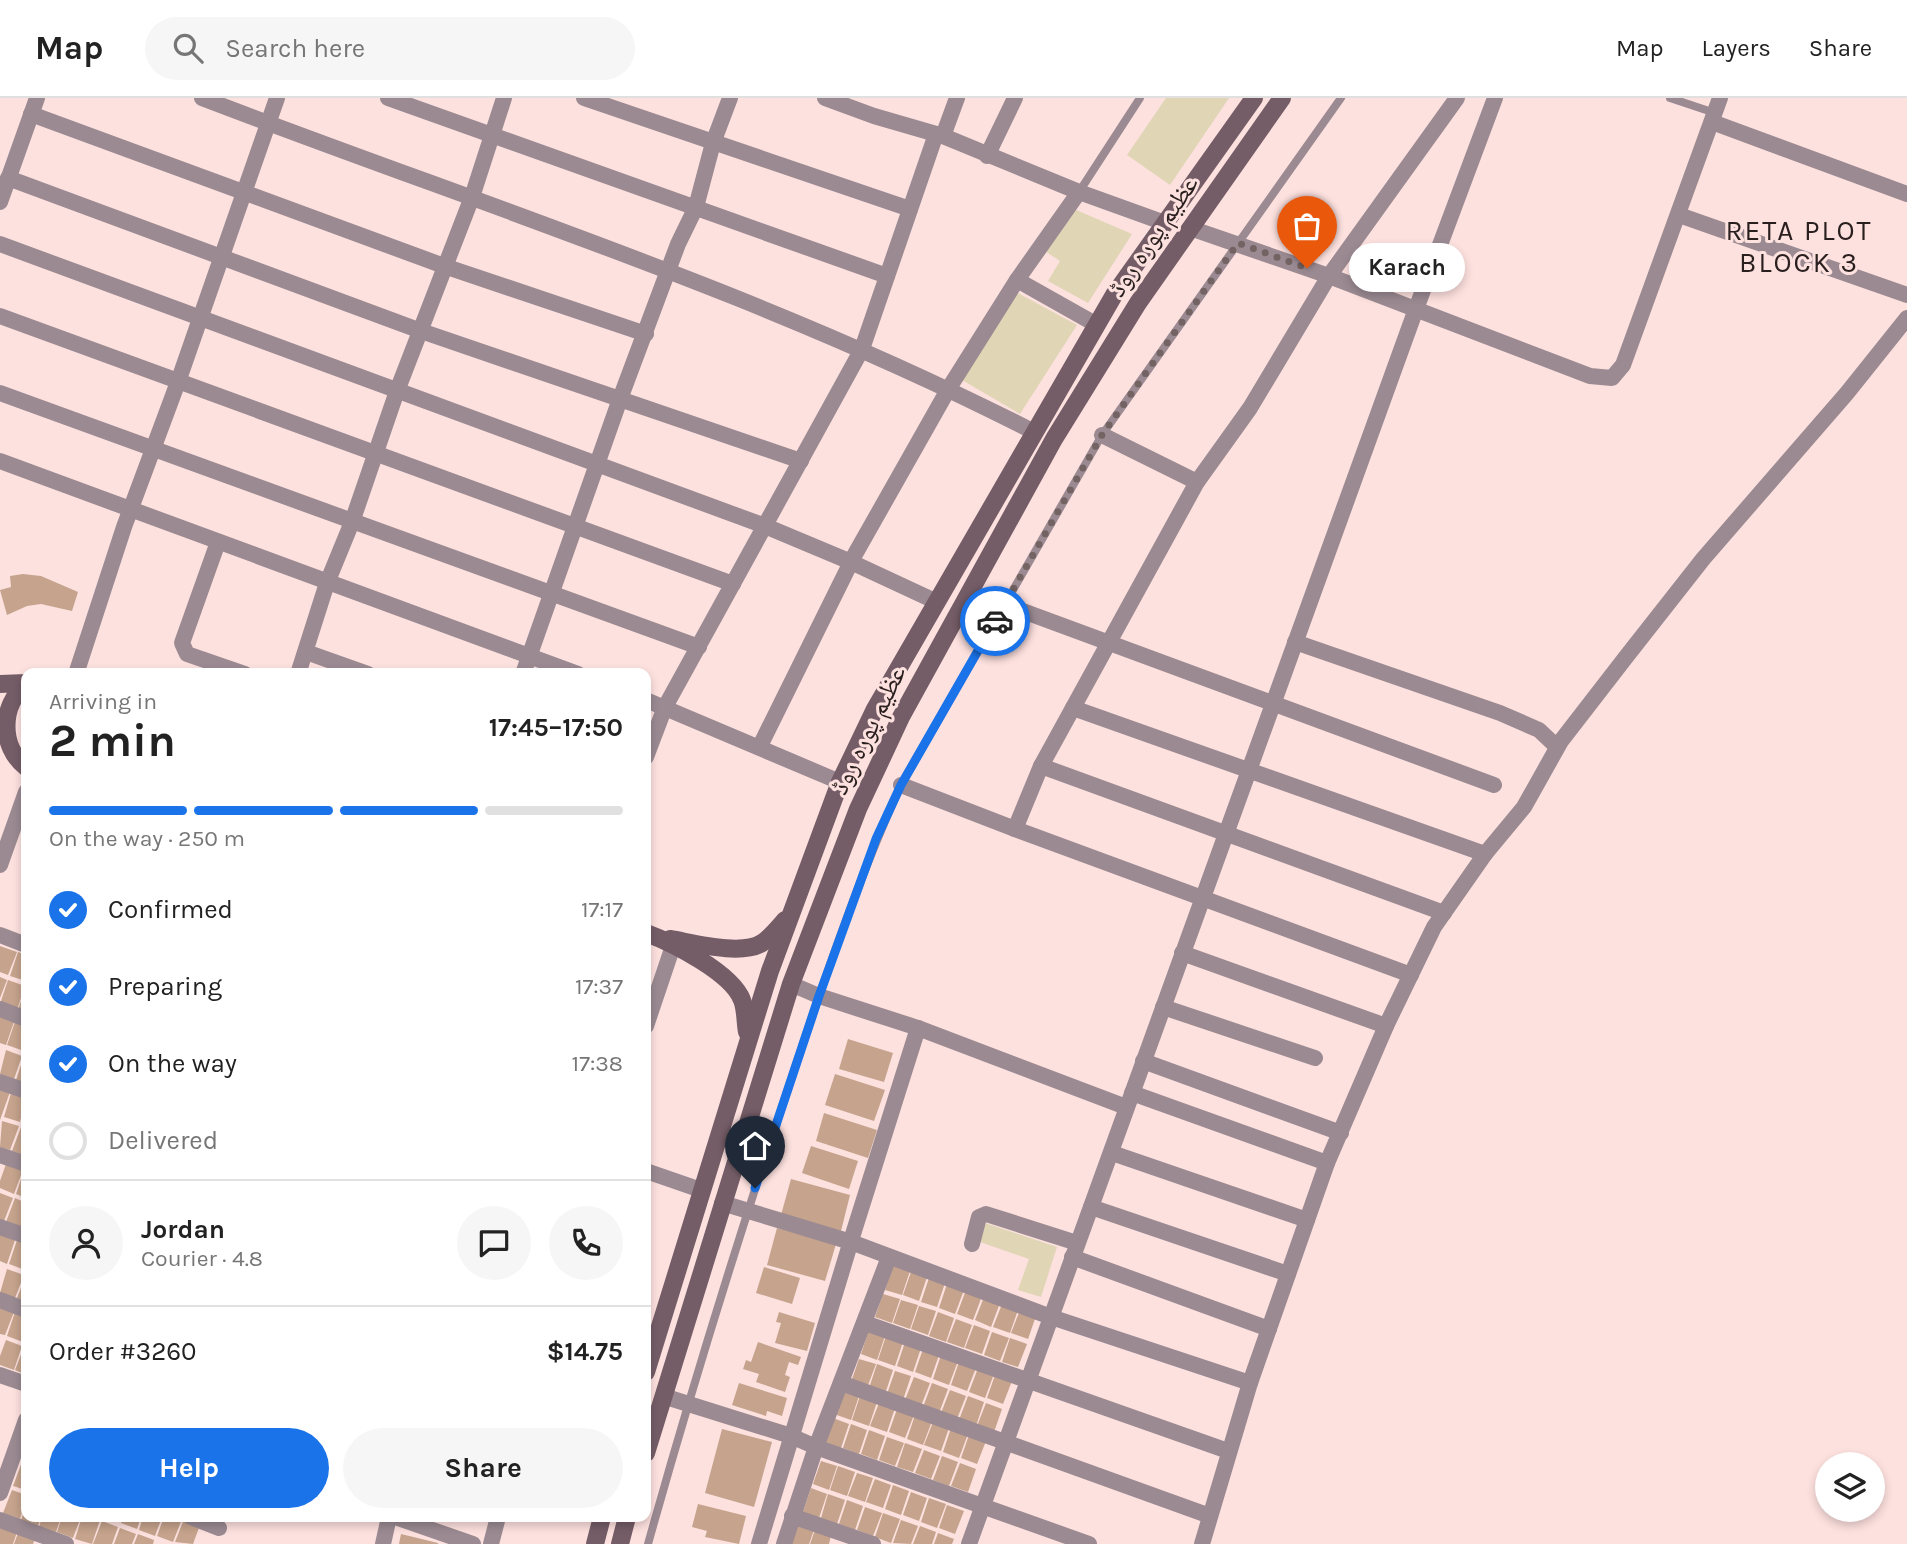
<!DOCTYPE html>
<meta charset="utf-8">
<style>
:root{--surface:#fff;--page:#f6f6f6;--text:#222;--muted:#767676;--line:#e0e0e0;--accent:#1a73e8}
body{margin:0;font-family:Karla,"Noto Naskh Arabic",sans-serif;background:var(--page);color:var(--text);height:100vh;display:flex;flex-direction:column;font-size:26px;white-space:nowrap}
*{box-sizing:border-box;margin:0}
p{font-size:23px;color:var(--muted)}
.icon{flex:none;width:38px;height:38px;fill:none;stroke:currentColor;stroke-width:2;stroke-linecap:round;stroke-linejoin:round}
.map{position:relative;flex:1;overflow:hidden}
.side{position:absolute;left:21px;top:570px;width:630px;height:854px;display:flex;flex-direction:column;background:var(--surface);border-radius:14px;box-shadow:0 4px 10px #0003}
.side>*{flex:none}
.buttons{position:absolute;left:1815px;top:1354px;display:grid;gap:14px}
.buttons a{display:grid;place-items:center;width:70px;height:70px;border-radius:50%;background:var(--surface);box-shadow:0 4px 10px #0003;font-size:35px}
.pin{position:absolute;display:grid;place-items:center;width:60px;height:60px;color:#fff;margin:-72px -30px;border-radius:50% 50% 50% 0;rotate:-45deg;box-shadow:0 0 7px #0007}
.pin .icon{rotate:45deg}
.courier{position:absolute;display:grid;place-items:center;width:70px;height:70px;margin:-35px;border:5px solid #1a73e8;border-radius:50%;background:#fff;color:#222;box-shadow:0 2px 9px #0007}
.bubble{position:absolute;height:49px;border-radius:24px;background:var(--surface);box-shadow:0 4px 10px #0003;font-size:23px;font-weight:700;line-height:49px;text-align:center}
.head em{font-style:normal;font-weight:700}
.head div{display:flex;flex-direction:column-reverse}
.head{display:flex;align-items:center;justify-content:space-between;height:119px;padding:0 28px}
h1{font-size:46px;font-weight:700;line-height:52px}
.bar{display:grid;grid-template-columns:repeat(4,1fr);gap:10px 7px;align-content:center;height:84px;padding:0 28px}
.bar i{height:9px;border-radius:5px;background:var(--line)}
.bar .current{background:var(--accent)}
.bar p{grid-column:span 4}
.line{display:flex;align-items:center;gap:18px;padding:0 28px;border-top:2px solid var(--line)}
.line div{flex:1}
.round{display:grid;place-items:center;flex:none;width:74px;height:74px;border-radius:37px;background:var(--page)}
ol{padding:0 28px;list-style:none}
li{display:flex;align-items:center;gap:21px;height:77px}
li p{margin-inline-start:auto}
li .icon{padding:7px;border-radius:50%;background:var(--accent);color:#fff;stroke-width:4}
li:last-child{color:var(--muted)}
li i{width:38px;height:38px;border:4px solid var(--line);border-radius:50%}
.primary-button{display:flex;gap:14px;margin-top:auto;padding:14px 28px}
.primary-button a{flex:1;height:80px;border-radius:42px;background:var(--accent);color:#fff;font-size:28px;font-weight:700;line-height:80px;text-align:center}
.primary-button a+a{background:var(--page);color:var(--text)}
header{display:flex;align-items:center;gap:42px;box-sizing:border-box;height:98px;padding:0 35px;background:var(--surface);border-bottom:2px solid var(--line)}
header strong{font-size:33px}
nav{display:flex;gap:38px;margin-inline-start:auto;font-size:24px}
.search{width:490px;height:63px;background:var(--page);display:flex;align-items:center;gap:18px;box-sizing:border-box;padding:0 24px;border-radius:38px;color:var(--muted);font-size:26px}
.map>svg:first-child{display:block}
</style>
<header>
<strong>Map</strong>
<div class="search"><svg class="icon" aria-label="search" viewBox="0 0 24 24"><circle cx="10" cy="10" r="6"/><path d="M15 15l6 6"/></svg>Search here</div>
<nav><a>Map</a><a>Layers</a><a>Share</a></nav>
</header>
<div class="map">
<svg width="1907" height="1446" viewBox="0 0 1907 1446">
<rect width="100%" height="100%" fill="#fde1df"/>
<g fill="#e0d5b5">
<polygon points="1166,0 1229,0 1170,87 1127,57"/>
<polygon points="1074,111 1132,136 1088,205 1048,183 1060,163 1045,153"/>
<polygon points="1016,194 1077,227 1020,316 962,282"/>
<polygon points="985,1125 1057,1149 1041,1199 1018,1192 1029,1161 980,1144"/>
</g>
<g fill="#c5a38c">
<polygon points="23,476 41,478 78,494 72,513 41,506 27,508 7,517 0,492 11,489 10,478"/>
<polygon points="0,848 17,854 8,877 0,874"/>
<polygon points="18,854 26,857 26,883 10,878"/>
<polygon points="0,879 7,882 0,900"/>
<polygon points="8,882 25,888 17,912 0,906"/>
<polygon points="26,888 26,914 18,912"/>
<polygon points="0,919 14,924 6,947 0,945"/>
<polygon points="15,924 26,928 26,946 24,953 7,947"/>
<polygon points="848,941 893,955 884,984 839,971"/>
<polygon points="6,952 22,958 14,981 0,976"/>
<polygon points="24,958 26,959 26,985 16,982"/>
<polygon points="835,976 885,992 874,1023 825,1007"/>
<polygon points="0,991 10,994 0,1022"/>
<polygon points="11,995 26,1000 20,1024 4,1019"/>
<polygon points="824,1015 877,1032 868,1060 816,1043"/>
<polygon points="2,1023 19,1028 10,1052 0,1049"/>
<polygon points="21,1029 26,1031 26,1058 12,1053"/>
<polygon points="811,1048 858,1063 849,1091 802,1075"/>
<polygon points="6,1066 23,1072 14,1096 0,1090 0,1083"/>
<polygon points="24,1072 26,1073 26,1100 16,1096"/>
<polygon points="791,1081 850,1097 841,1133 781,1117"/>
<polygon points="0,1095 13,1100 4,1123 0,1122"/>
<polygon points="15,1100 26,1105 26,1119 22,1130 6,1124"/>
<polygon points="777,1130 836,1146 825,1183 767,1167"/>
<polygon points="0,1136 15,1142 7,1166 0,1163"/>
<polygon points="17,1142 26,1146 25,1172 9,1166"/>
<polygon points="893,1168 910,1173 902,1197 885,1192"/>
<polygon points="764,1169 800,1180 792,1206 756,1195"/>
<polygon points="7,1171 24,1177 15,1200 0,1195"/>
<polygon points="911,1174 927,1179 919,1203 903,1197"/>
<polygon points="26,1177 26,1204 17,1200"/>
<polygon points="929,1180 945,1185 937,1209 921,1204"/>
<polygon points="947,1186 964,1192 955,1216 939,1210"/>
<polygon points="966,1192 982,1198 973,1222 957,1216"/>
<polygon points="883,1196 900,1201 892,1225 875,1219"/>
<polygon points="984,1199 1000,1205 991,1229 975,1222"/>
<polygon points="901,1202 918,1207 910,1231 893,1225"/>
<polygon points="1002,1206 1018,1212 1010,1235 993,1229"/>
<polygon points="919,1208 936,1213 928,1237 911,1231"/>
<polygon points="0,1209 14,1214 5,1237 0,1236"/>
<polygon points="1020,1212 1036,1218 1028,1241 1011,1235"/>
<polygon points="15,1214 26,1218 26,1235 23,1244 7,1238"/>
<polygon points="779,1214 815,1225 807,1253 775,1245 781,1225 776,1224"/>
<polygon points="938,1214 954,1220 946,1244 929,1238"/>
<polygon points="956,1221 972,1227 964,1250 947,1244"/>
<polygon points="974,1227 990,1233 982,1256 965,1250"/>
<polygon points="869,1232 885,1238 877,1262 861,1256"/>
<polygon points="992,1234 1009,1240 1000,1263 984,1257"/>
<polygon points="886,1238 903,1244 895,1268 878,1262"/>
<polygon points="1010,1240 1027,1246 1018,1269 1002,1264"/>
<polygon points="6,1242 22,1248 14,1272 0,1267 0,1258"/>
<polygon points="758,1244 801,1259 798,1267 789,1264 785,1277 790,1279 785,1294 756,1284 759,1276 743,1271 746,1262 751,1264"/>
<polygon points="905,1244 921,1250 913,1274 897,1268"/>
<polygon points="24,1249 26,1250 26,1277 15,1272"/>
<polygon points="923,1251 939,1257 931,1280 915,1274"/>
<polygon points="941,1257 958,1263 949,1287 933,1281"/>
<polygon points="859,1261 876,1266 867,1290 851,1284"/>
<polygon points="959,1264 976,1270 967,1293 951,1287"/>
<polygon points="877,1266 893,1272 885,1296 869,1290"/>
<polygon points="978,1270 994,1276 985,1300 969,1294"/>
<polygon points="895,1273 911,1278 903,1302 887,1296"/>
<polygon points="995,1277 1012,1283 1003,1306 987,1300"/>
<polygon points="914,1279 930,1285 921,1308 905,1302"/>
<polygon points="739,1285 787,1300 782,1318 767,1313 766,1318 732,1307"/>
<polygon points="932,1285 948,1291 939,1315 923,1309"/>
<polygon points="843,1292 859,1298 851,1322 834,1316"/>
<polygon points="950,1292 966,1298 957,1321 941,1315"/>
<polygon points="860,1298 877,1304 869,1328 852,1322"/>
<polygon points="968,1298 984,1304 976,1328 959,1322"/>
<polygon points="879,1305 895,1310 887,1334 870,1328"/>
<polygon points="986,1305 1002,1311 994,1334 977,1328"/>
<polygon points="897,1311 914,1317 905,1340 889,1334"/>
<polygon points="915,1317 932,1323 923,1347 907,1341"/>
<polygon points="833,1320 849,1326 841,1350 825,1344"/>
<polygon points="933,1324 949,1330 941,1353 924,1347"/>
<polygon points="851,1326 867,1332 859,1356 843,1350"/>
<polygon points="951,1330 968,1336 959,1360 943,1354"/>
<polygon points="722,1331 772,1344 754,1409 705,1395"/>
<polygon points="869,1332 885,1338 877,1362 861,1356"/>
<polygon points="969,1337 986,1343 977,1366 961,1360"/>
<polygon points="887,1339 904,1345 895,1368 879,1362"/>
<polygon points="905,1345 922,1351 913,1374 897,1369"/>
<polygon points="924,1352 940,1358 931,1381 915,1375"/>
<polygon points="942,1358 958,1364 949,1388 933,1382"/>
<polygon points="821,1363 837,1368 829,1392 813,1386"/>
<polygon points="22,1364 26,1366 26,1392 13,1388"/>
<polygon points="960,1365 976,1371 968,1394 951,1388"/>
<polygon points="838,1368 855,1374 847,1398 830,1392"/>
<polygon points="857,1375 873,1380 865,1404 848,1398"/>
<polygon points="875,1381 891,1387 883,1410 866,1404"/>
<polygon points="893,1387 909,1393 901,1417 885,1411"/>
<polygon points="811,1390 827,1396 819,1420 803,1414"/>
<polygon points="12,1392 26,1397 20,1421 3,1415"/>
<polygon points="911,1394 927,1400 919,1423 903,1417"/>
<polygon points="828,1396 845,1402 837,1426 821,1420"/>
<polygon points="929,1400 946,1406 937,1430 921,1424"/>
<polygon points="847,1402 863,1408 855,1432 839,1426"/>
<polygon points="698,1406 746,1418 739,1446 705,1439 707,1433 692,1429"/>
<polygon points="947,1407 964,1413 955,1436 939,1430"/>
<polygon points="26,1409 26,1419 41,1419 38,1428 21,1422"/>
<polygon points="865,1409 882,1415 873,1438 857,1432"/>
<polygon points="883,1415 900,1421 891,1445 875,1439"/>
<polygon points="42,1419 61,1419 56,1434 39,1429"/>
<polygon points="62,1419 81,1419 73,1440 57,1434"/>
<polygon points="82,1419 100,1422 92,1446 75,1441"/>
<polygon points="123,1419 141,1419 137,1431 121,1425"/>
<polygon points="143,1419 162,1419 155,1438 139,1432"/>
<polygon points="164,1419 182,1421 173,1444 157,1438"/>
<polygon points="184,1421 200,1427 193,1446 175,1444"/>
<polygon points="901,1422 918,1428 911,1446 893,1445"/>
<polygon points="102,1423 118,1429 112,1446 93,1446"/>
<polygon points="797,1426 814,1432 809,1446 790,1446"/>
<polygon points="920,1428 936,1434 932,1446 913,1446"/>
<polygon points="0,1430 17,1434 13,1446 0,1446"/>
<polygon points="120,1430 136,1436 132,1446 114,1446"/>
<polygon points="815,1432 831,1438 829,1446 810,1446"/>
<polygon points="18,1435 35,1441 33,1446 14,1446"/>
<polygon points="938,1435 954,1441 952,1446 934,1446"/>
<polygon points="138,1436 154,1442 153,1446 134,1446"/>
<polygon points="401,1436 438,1445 438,1446 399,1446"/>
</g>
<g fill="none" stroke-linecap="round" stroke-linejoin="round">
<g stroke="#9b8a92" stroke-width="8">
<polyline points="1670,0 1715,15"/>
<polyline points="1079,94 1140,0"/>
<path d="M648,1446C690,1296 736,1147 785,1000C820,894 855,788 901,687L1102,337L1341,0"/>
</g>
<g stroke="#9b8a92" stroke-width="16">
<path d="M202,0C481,107 768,197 1034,334"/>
<polyline points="388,0 887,178"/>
<polyline points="584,0 910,111"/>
<polyline points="825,0 874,18 943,38 1079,94 1165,125"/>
<polyline points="31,16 444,168 646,236"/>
<polyline points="1712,24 1907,96"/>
<polyline points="943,38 957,0"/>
<polyline points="987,58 1015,0"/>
<polyline points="8,80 421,233 801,363"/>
<polyline points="0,104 37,0"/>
<polyline points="1679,117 1907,197"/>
<polyline points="1190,130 1329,178 1590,278 1612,280 1623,267 1720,0"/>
<polyline points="0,146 765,428 851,464 937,504"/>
<polyline points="1017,182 1097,227"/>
<polyline points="0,218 733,486"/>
<polyline points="0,295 699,549"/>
<polyline points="1102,337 1197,384"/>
<polyline points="0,363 578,576"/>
<polyline points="218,444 182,545 187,556 245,576"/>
<polyline points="1004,506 1494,687"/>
<polyline points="1295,544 1500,615 1539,632 1557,649"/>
<polyline points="306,554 368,576"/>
<polyline points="76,576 124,429 178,284 277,0"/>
<polyline points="298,576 327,485 352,424 397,293 472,99 504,0"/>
<polyline points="523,576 620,301 678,146 696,109 713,45 730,0"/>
<polyline points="646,602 840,684"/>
<polyline points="1073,610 1485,756"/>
<polyline points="760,648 854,458 949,290 1017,182 1079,94"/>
<polyline points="646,659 665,609 862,251 936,36"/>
<polyline points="1041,668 1444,815"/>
<polyline points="901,687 1015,731 1411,877"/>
<polyline points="1015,731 1041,668 1197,384 1250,310 1329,178 1457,0"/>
<polyline points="0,767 26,694"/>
<polyline points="0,837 26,847"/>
<polyline points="1182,855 1386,928"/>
<polyline points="791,886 819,898 918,930 1126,1009"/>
<polyline points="1163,909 1315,960"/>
<polyline points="0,911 26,921"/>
<polyline points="646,928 675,842"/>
<polyline points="1143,963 1341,1035"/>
<polyline points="0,984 26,993"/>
<polyline points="1132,995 1327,1065"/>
<polyline points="1112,1055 1307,1122"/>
<polyline points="0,1057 26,1066"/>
<polyline points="646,1073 701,1092"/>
<polyline points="722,1105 851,1144 1051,1219 1250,1285"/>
<polyline points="1091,1109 1288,1176"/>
<polyline points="0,1129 26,1138"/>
<polyline points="972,1146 979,1119 986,1116 1077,1145"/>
<polyline points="1072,1159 1269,1231"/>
<polyline points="0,1202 26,1212"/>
<polyline points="865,1225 1228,1353"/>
<polyline points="0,1277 26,1286"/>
<polyline points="841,1285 1210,1418"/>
<polyline points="663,1298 791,1338 816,1349 1089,1446"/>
<polyline points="0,1395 26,1322"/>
<polyline points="792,1418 873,1446"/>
<polyline points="191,1419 219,1430"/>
<polyline points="395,1419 473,1446"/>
<polyline points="0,1422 66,1446"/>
<polyline points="383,1446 389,1419"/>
<polyline points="491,1446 498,1419"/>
<polyline points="759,1446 854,1133 918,930"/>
<polyline points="784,1446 816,1349 889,1159"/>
<polyline points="969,1446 1416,211 1495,0"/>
<polyline points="1202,1446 1250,1285 1327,1065 1386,928 1434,829 1485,756 1524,709 1561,643 1626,559 1703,461 1847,295 1907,220"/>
</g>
<g stroke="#755d68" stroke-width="18">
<polyline points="0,586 26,585"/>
<path d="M26,586C0,608 0,649 26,669"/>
<path d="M646,835C673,845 732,875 742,902C746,912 745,924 747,934"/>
<path d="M670,841C694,845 741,858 762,845C771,839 778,830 785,822"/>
<polyline points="646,1274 770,873 840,684 875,611 1114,197 1254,0"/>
<polyline points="646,1355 791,886 858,711 901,619 1054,341 1138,205 1282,0"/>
<polyline points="595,1446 602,1419"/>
<polyline points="620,1446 627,1419"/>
</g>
</g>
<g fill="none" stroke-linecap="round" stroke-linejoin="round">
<polyline stroke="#736362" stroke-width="7" stroke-dasharray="0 12.6" points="995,523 1102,337 1238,145 1307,170"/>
<polyline stroke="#1a73e8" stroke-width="9" points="755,1090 819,898 876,741 901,687 995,523"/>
</g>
<g text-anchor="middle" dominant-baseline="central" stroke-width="6" stroke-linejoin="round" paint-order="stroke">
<g font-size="26" fill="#291f1e" stroke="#fde1df">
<text transform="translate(1153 138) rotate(-56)">عظیم پورہ روڈ</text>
<text transform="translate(868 632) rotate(-64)">عظیم پورہ روڈ</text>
</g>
<g font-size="28" letter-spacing="2" fill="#291f1e" stroke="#fde1df">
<text x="1799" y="132">RETA PLOT<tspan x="1799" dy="32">BLOCK 3</tspan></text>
</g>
</g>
</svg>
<div class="buttons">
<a><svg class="icon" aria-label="layers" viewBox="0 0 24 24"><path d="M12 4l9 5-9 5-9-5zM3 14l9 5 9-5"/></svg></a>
</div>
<div class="pin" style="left:1307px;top:170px;background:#ea580c"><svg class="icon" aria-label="bag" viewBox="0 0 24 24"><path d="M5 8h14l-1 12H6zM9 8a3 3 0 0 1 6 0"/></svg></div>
<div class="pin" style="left:755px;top:1090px;background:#1f2937"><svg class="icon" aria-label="home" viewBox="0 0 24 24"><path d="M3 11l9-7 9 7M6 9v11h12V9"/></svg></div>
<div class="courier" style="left:995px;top:523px"><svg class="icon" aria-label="car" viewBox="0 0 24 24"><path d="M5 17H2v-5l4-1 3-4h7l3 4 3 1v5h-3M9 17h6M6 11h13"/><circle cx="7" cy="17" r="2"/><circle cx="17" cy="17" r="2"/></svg></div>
<div class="bubble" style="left:1349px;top:145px;width:116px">Karach</div>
<section class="side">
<div class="head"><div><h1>2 min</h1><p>Arriving in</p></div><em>17:45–17:50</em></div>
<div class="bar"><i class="current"></i><i class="current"></i><i class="current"></i><i></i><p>On the way · 250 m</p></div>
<ol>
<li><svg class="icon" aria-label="check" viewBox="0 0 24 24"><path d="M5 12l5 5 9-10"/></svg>Confirmed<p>17:17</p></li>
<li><svg class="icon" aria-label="check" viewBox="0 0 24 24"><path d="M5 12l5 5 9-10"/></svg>Preparing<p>17:37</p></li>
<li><svg class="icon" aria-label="check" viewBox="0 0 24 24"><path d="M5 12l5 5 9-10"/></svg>On the way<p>17:38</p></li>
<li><i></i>Delivered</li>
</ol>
<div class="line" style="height:126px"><a class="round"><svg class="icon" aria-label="person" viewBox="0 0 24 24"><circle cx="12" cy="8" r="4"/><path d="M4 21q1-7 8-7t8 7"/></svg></a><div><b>Jordan</b><p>Courier · 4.8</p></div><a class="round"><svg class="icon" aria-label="chat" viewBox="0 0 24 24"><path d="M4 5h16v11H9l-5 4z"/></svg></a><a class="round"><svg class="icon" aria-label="phone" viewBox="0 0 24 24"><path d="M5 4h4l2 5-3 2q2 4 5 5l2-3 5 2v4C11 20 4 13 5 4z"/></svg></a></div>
<div class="line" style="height:91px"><div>Order #3260</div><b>$14.75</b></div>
<div class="primary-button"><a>Help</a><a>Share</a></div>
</section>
</div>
